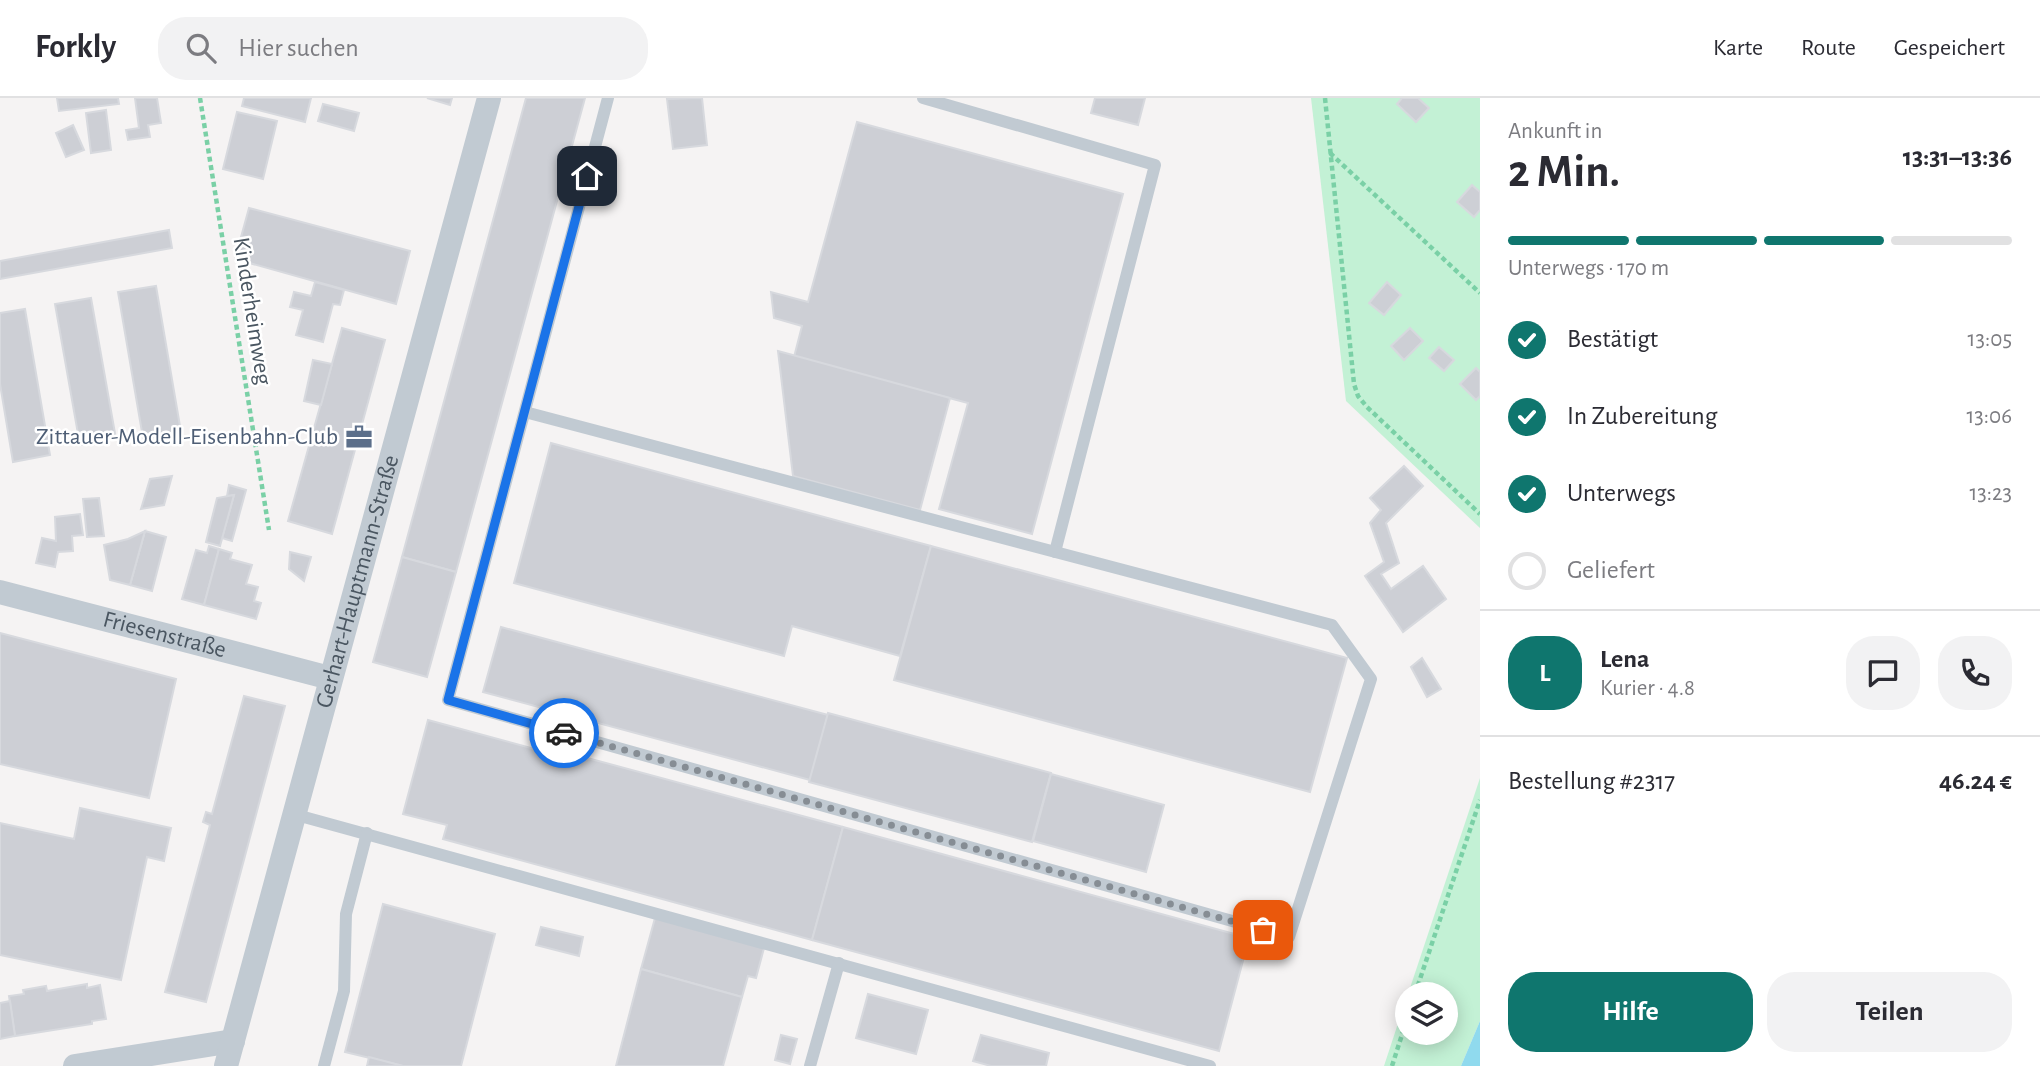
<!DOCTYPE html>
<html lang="de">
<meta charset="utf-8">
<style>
:root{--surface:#fff;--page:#f2f2f3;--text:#2b2b33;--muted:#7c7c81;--line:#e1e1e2;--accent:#0f766e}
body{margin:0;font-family:"Alegreya Sans",sans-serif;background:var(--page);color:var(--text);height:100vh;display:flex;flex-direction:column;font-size:26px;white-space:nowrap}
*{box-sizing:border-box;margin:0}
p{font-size:23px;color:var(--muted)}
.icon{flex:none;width:38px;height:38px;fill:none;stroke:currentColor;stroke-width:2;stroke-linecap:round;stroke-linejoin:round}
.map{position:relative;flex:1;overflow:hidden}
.drawer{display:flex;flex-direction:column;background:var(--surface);width:560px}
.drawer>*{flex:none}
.tools{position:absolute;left:1395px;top:884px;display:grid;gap:14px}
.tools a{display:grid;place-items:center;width:63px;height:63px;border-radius:50%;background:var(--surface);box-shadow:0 4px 18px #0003;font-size:35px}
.pin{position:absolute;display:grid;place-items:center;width:60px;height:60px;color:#fff;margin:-30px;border-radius:14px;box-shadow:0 4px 10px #0006}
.courier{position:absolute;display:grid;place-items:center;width:70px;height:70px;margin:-35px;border:5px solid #1a73e8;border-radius:50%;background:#fff;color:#222;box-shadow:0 2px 9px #0007}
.head em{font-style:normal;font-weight:600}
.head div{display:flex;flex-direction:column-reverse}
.head{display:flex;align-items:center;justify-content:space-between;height:119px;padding:0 28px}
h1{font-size:46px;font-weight:600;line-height:52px}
.bar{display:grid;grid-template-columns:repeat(4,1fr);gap:10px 7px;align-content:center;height:84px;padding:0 28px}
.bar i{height:9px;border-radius:5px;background:var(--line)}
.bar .on{background:var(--accent)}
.bar p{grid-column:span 4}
.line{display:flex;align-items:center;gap:18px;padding:0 28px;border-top:2px solid var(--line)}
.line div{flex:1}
.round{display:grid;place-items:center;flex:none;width:74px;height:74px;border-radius:28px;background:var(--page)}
ol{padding:0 28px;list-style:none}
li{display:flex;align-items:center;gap:21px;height:77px}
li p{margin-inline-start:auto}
li .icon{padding:7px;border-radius:50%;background:var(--accent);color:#fff;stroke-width:4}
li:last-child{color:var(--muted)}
li i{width:38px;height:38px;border:4px solid var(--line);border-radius:50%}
.button{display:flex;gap:14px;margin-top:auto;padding:14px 28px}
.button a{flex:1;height:80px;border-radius:28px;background:var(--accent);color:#fff;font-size:28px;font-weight:600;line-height:80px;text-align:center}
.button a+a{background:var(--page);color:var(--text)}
header{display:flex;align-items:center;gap:42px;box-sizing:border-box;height:98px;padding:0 35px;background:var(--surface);border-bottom:2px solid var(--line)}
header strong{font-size:33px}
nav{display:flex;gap:38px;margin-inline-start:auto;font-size:24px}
.search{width:490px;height:63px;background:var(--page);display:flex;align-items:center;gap:18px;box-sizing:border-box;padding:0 24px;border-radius:28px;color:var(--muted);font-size:26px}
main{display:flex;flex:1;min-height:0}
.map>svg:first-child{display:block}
</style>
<header>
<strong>Forkly</strong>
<div class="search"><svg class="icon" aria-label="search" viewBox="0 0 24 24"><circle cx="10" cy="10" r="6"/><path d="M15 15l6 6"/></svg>Hier suchen</div>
<nav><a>Karte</a><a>Route</a><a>Gespeichert</a></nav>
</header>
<main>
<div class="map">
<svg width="1480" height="968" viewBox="0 0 1480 968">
<rect width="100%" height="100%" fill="#f5f3f3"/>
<g fill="#c3f1d5">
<polygon points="1311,0 1480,0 1480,430 1346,303"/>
<polygon points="1480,680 1480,923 1461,968 1384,968 1407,898 1407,934 1446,934 1446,896 1408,896"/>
</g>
<polygon fill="#90daee" points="1480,923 1480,968 1461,968"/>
<g fill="#cdcfd5" stroke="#d7d9de" stroke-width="2">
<polygon points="57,0 118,0 119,6 59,13"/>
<polygon points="135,0 157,0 161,25 148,27 150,39 128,42 126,32 139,30"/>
<polygon points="244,0 311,0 305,24 242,8"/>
<polygon points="427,0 452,0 450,7"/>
<polygon points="526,0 585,0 456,474 402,459"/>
<polygon points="702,0 707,47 673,51 667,1"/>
<polygon points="1095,0 1145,0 1138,27 1091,15"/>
<polygon points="1402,0 1418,0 1429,10 1416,24 1397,6"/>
<polygon points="323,6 359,15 354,33 318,23"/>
<polygon points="106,12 111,52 91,55 86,15"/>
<polygon points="237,14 277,23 263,81 223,71"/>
<polygon points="857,24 1123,96 1032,436 939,411 968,305 794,259 802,228 774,220 771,194 808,204"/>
<polygon points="73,27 84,52 66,59 56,35"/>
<polygon points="1472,87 1480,94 1480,112 1474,119 1457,104"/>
<polygon points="249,110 410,153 396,206 235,161"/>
<polygon points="169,132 172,150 0,181 0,163"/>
<polygon points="315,184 344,192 340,207 333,206 323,244 296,237 303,212 290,209 294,194 311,198"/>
<polygon points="1387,184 1401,197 1384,217 1369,205"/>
<polygon points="156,188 181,334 143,340 118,194"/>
<polygon points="91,200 116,341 80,347 55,206"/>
<polygon points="25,211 50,357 13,364 0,286 0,215"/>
<polygon points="342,230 385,242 332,436 288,423"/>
<polygon points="1410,230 1423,243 1404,262 1391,248"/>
<polygon points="1439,249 1454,262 1444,273 1429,260"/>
<polygon points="778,253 950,300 920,412 793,378"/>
<polygon points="313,262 332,266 321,307 304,303"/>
<polygon points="1476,270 1480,274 1480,298 1476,302 1460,286"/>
<polygon points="551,345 931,448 900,558 792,528 784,558 514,485"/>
<polygon points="1404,368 1423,388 1386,425 1399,465 1381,476 1391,491 1423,468 1446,501 1403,534 1365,478 1384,464 1370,425 1381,412 1370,400"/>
<polygon points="172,378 164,407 141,411 150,381"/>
<polygon points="229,387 246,392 232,443 222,440 234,397 227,398"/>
<polygon points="234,397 220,448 206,444 217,400"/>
<polygon points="99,400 104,438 87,439 83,401"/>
<polygon points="80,416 83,437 72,438 73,453 58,454 55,469 36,465 42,440 56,443 55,419"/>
<polygon points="145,433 166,439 152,493 130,487"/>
<polygon points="145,433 130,487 110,482 104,447 128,441"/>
<polygon points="209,448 219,451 204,507 182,501 196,452 207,455"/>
<polygon points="931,448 1347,560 1310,694 894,582"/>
<polygon points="219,451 232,455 230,461 252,467 246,486 258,489 254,503 261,505 256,521 204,507"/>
<polygon points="290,454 311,459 304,483 289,471"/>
<polygon points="402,459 456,474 427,579 373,564"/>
<polygon points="501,529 828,617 810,682 483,594"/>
<polygon points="0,535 176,581 149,700 0,666"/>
<polygon points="1422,560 1441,591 1427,599 1411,569"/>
<polygon points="244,598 285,608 206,904 165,894 210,727 203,724 206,714 212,716"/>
<polygon points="828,615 1051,675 1032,744 809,684"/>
<polygon points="428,622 579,663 580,658 843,729 812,842 443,741 447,727 403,716"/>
<polygon points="1051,676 1164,707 1146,774 1033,743"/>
<polygon points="80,710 171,730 164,763 147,759 121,882 0,857 0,725 74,741"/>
<polygon points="843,729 1249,840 1219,953 812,842"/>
<polygon points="383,806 495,836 461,968 403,968 345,954"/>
<polygon points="655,820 764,850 756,880 748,878 742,899 641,871"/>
<polygon points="541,829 583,839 579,858 536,847"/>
<polygon points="641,871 742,899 723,968 616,968"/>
<polygon points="87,886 87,890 100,887 106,921 92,923 92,926 15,938 9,898 24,896 23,892 46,888 47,893"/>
<polygon points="868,896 928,912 916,956 856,940"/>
<polygon points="10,903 15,938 0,941 0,905"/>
<polygon points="781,937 797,941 790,966 775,962"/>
<polygon points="981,937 1049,955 1046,968 991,968 973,963"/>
<polygon points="369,959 403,968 367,968"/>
</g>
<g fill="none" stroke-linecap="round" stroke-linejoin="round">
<g stroke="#7ad0a6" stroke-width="4.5" stroke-dasharray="5 3.5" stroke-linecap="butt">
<polyline points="200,0 269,432"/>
<polyline points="1325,0 1354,286 1358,298 1367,309 1480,416"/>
<polyline points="1330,55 1480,195"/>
<polyline points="1415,896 1480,702"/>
<polyline points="1392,968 1407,921"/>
</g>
<g stroke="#c1cad2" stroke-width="12">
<polyline points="923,0 1155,67 1055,454"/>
<polyline points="525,314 1332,527 1371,581 1289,839 448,602 608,0"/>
<polyline points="293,716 1210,968"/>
<polyline points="324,968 344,893 346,816 367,735"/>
<polyline points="810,968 839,865"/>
</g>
<g stroke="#c1cad2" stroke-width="24">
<path id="s1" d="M0,494L330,580"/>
<polyline points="75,968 233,943"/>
<path id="s2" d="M226,968L489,0"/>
</g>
</g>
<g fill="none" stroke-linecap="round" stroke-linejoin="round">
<polyline stroke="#868d94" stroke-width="7" stroke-dasharray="0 12.6" points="564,635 1263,832"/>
<polyline stroke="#1a73e8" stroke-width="9" points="564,635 448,602 587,78"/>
</g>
<defs>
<g id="office-bare" transform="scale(2.1)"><path d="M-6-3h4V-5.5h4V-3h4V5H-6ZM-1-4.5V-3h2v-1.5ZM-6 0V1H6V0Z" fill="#5c6f8a" stroke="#fff" stroke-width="2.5" paint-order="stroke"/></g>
</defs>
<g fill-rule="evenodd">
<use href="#office-bare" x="359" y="339"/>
</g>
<g text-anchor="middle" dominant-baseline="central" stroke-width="5" stroke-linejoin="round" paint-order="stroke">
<g font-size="24" fill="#4a5661" stroke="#fff">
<text transform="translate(252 213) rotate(81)">Kinderheimweg</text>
<text stroke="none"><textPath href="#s2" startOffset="502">Gerhart-Hauptmann-Straße</textPath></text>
<text stroke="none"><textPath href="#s1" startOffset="170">Friesenstraße</textPath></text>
</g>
<g font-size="24" fill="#4e5e75" stroke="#fff" text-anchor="end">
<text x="338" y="339">Zittauer-Modell-Eisenbahn-Club</text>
</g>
</g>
</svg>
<div class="tools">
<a><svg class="icon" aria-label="layers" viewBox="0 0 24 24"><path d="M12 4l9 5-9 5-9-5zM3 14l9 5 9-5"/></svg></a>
</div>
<div class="pin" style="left:1263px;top:832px;background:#ea580c"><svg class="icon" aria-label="bag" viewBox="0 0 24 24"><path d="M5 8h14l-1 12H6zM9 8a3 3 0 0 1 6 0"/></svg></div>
<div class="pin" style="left:587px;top:78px;background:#1f2937"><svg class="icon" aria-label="home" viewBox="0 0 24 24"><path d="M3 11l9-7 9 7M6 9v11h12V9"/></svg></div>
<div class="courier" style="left:564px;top:635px"><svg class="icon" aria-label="car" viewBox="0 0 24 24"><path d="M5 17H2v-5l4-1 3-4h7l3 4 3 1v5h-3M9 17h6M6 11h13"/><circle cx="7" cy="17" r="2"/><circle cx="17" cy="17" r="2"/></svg></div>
</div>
<section class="drawer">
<div class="head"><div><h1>2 Min.</h1><p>Ankunft in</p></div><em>13:31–13:36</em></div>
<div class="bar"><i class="on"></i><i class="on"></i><i class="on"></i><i></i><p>Unterwegs · 170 m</p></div>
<ol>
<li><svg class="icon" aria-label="check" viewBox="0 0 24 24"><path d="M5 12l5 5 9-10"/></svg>Bestätigt<p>13:05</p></li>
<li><svg class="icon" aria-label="check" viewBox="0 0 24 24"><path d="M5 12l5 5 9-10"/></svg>In Zubereitung<p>13:06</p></li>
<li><svg class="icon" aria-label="check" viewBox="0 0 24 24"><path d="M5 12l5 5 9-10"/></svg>Unterwegs<p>13:23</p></li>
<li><i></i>Geliefert</li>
</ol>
<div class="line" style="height:126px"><b class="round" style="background:var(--accent);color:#fff">L</b><div><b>Lena</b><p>Kurier · 4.8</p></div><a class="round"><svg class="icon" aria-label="chat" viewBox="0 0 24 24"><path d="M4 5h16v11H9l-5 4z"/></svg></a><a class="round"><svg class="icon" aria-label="phone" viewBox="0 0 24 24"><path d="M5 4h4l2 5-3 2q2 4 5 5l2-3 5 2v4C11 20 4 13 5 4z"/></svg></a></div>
<div class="line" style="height:91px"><div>Bestellung #2317</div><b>46.24 €</b></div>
<div class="button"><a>Hilfe</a><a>Teilen</a></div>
</section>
</main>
